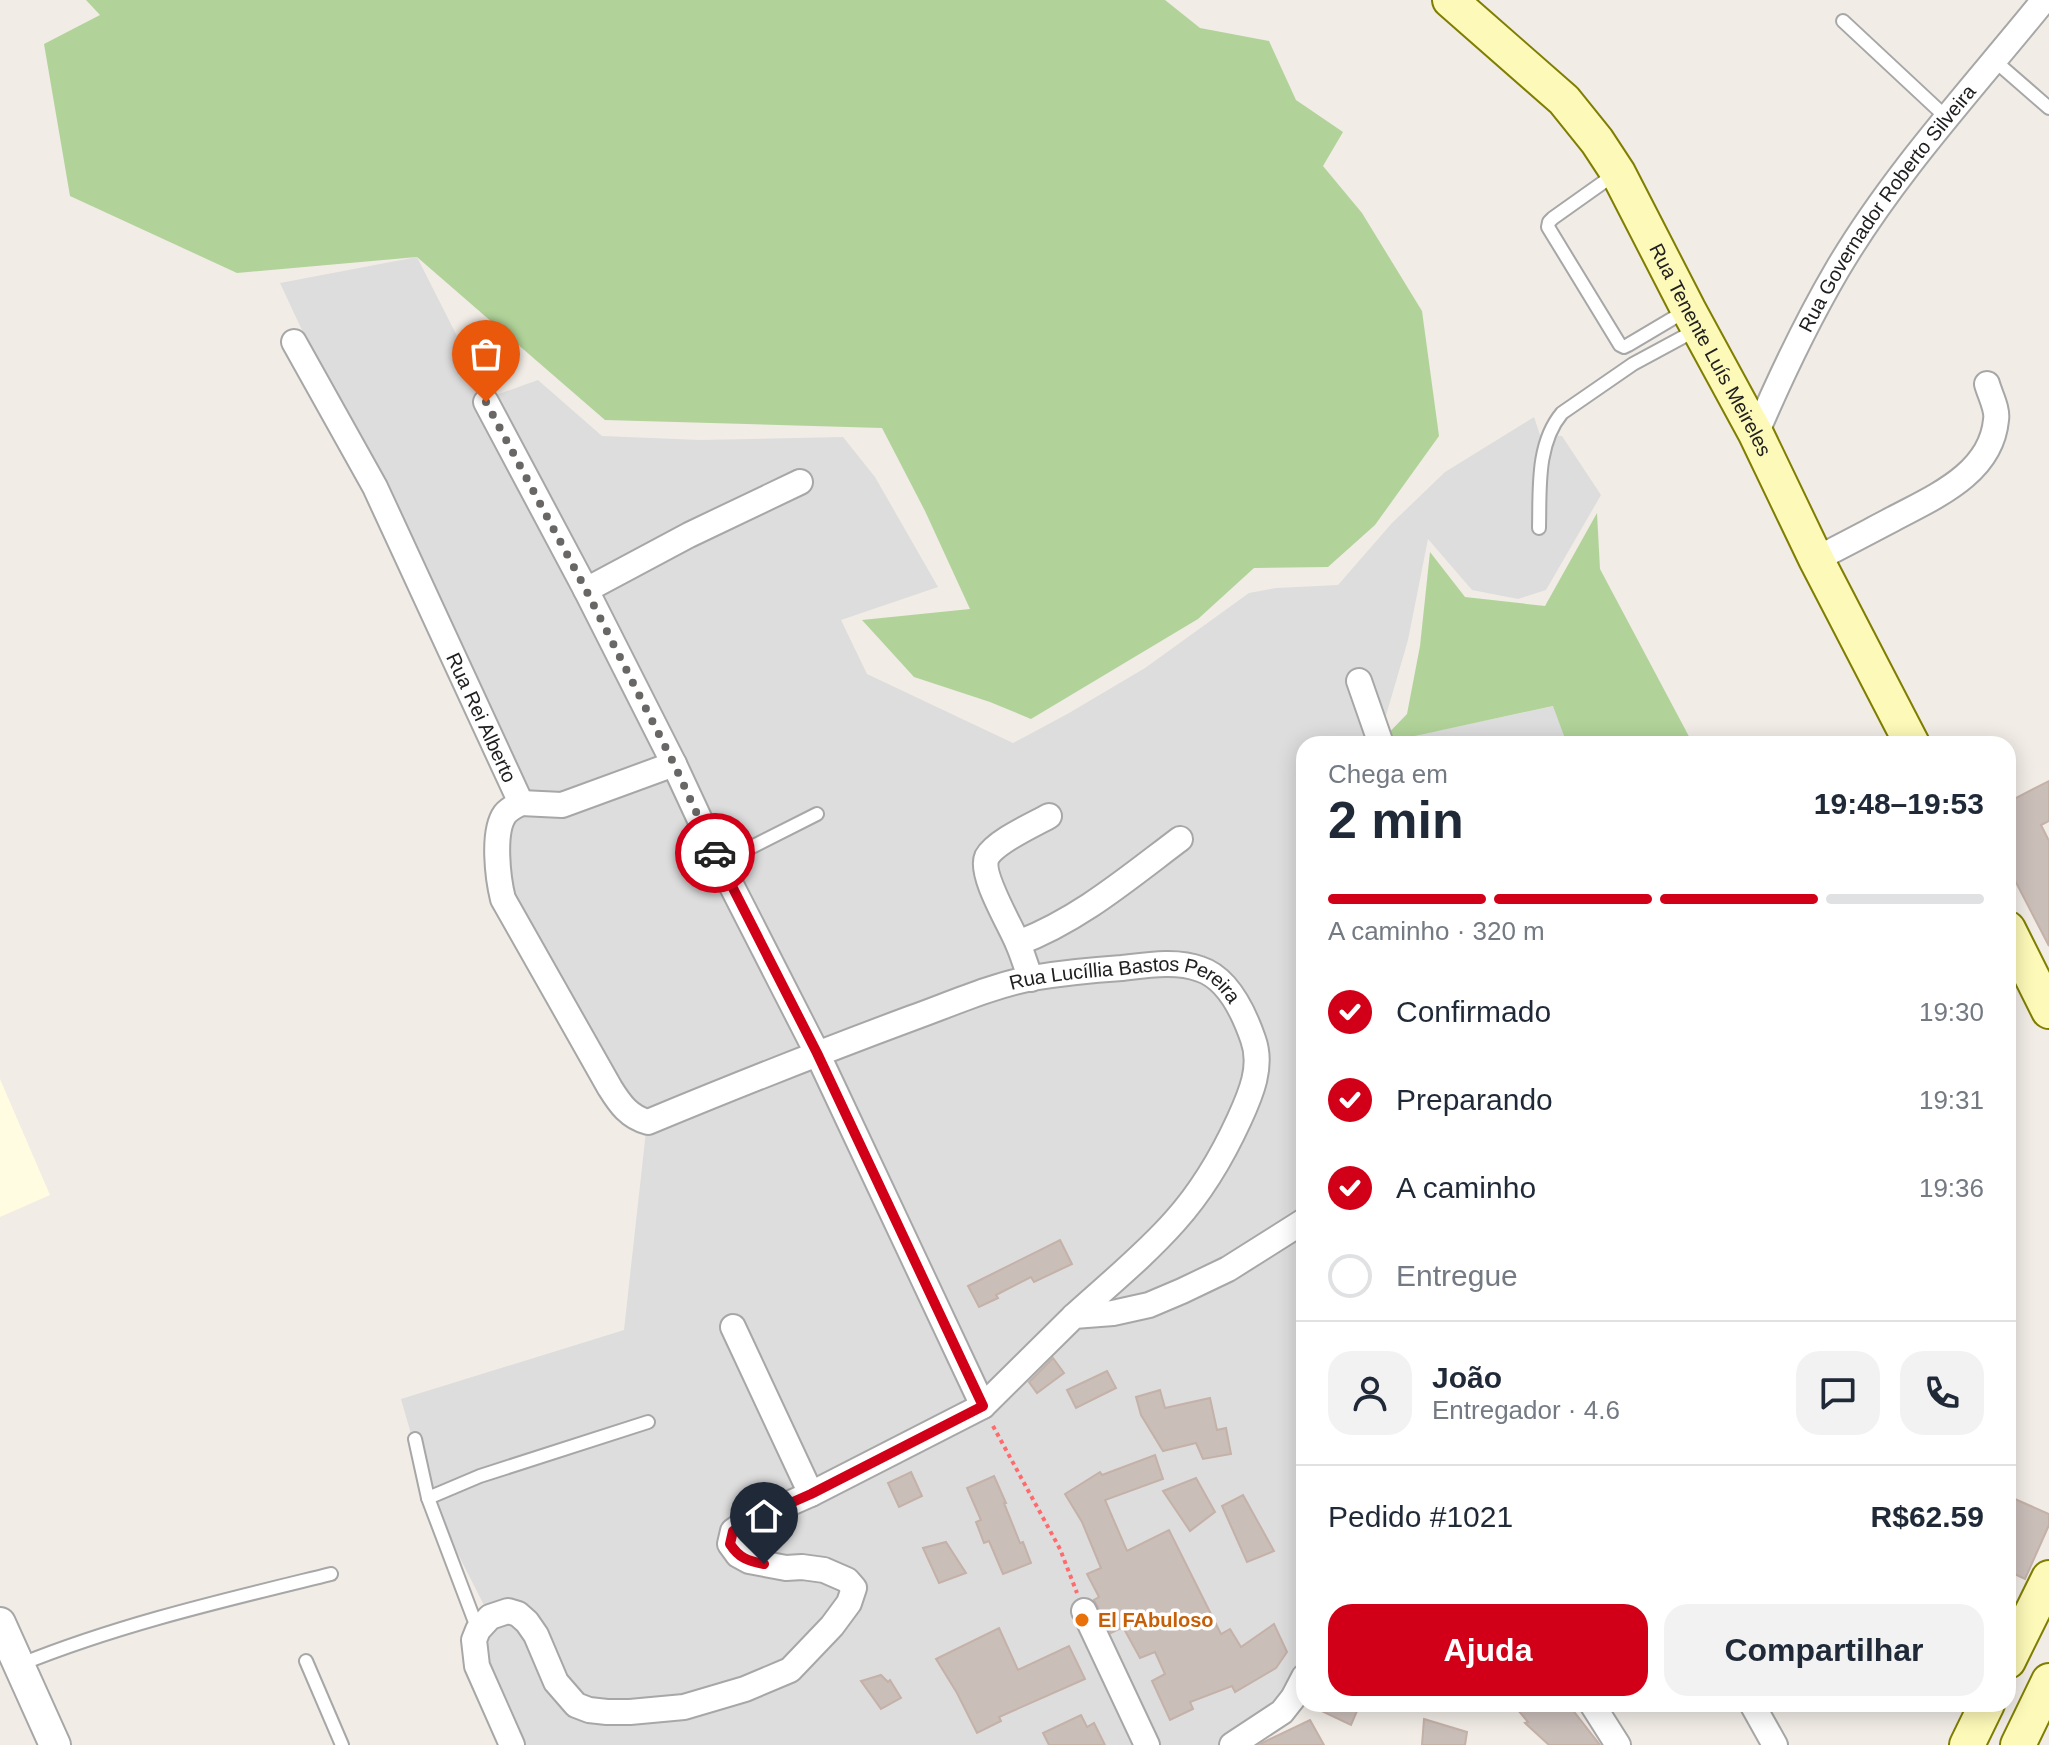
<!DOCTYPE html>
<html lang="pt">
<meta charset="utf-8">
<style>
:root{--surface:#fff;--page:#f2f2f3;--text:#1f2937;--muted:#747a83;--line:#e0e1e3;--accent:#d10018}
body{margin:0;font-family:Helvetica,sans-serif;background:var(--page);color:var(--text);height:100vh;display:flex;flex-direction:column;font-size:30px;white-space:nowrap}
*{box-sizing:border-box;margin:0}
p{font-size:26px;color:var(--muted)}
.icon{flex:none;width:44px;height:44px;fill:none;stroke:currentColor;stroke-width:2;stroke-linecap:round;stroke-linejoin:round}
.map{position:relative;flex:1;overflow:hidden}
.panel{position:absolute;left:1296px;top:736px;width:720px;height:976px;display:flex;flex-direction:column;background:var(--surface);border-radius:24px;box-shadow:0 4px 20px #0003}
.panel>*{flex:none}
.pin{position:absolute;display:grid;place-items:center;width:68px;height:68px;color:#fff;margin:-82px -34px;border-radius:50% 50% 50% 0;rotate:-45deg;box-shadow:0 0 8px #0007}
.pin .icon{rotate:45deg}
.courier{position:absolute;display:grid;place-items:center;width:80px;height:80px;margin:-40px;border:6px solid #d10018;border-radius:50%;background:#fff;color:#222;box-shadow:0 2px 10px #0007}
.headline em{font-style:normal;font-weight:800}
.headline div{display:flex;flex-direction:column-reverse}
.headline{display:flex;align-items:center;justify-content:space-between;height:136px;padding:0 32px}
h1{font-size:52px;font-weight:800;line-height:60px}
.bar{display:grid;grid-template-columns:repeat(4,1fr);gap:12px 8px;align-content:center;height:96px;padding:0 32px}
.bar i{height:10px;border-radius:6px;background:var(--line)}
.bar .on{background:var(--accent)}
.bar p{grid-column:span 4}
.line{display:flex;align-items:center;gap:20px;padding:0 32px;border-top:2px solid var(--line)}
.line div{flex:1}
.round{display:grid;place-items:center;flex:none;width:84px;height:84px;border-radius:24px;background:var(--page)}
ol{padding:0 32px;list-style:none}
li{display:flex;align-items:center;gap:24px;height:88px}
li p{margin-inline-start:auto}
li .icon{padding:8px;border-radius:50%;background:var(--accent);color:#fff;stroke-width:4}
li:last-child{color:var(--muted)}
li i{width:44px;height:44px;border:4px solid var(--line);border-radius:50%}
.primary-button{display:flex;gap:16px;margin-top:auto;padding:16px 32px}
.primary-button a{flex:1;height:92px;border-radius:24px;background:var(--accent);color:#fff;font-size:32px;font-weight:800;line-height:92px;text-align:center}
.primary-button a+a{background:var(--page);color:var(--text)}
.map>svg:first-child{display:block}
</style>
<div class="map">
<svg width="2049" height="1745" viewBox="0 0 2049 1745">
<rect width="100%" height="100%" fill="#f1ece6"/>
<polygon fill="#dedddd" points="417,257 579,577 493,396 538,380 602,436 700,440 843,437 875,477 938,587 841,620 867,674 1013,743 1069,713 1145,668 1249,593 1276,588 1338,585 1392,523 1445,472 1534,417 1540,435 1562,436 1601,495 1546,590 1518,599 1472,590 1428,539 1408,640 1378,743 1554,706 1567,744 1304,744 1304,1677 1232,1745 522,1745 475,1639 490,1617 429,1497 401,1399 624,1330 647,1122 503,899 510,809 375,487 280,283"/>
<polygon fill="#fffce2" points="0,1079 50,1195 0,1217"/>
<g fill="#b1d399">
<polygon points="86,0 1165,0 1200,28 1269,41 1296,100 1343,132 1323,166 1362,213 1422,311 1439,436 1375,525 1328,567 1254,568 1198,619 1031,719 990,702 914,677 862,620 970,609 925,511 882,428 605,420 417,257 237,273 70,196 44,44 100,15"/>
<polygon points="1597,513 1600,569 1693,744 1567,744 1553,706 1378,744 1407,714 1420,646 1430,552 1465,597 1545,606"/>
</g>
<g fill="#cabeb9" stroke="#c4b1a8" stroke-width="2">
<polygon points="2049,781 2049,821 2041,825 2049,841 2049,946 2008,867 2008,802"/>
<polygon points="1060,1240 1072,1264 1034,1282 1031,1277 996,1295 998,1298 979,1307 968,1286"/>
<polygon points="1053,1358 1064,1373 1037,1393 1029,1382"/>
<polygon points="1107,1371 1116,1388 1076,1408 1067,1390"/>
<polygon points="1160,1390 1165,1408 1210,1398 1217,1430 1226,1428 1231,1454 1203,1459 1196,1443 1163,1451 1141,1415 1136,1397"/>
<polygon points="1155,1455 1163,1479 1105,1500 1127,1551 1169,1530 1221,1634 1230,1629 1241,1647 1274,1624 1287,1652 1276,1668 1235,1692 1232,1686 1190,1702 1193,1709 1170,1720 1152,1681 1165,1674 1155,1652 1140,1658 1123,1627 1111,1633 1094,1600 1099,1597 1087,1574 1101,1568 1082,1522 1065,1494 1100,1472 1102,1475"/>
<polygon points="911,1472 922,1496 899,1507 888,1483"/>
<polygon points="994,1476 1006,1503 1004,1503 1020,1543 1023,1542 1031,1563 1003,1574 989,1541 984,1543 976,1522 981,1520 967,1488"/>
<polygon points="1196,1478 1215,1512 1190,1531 1163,1491"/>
<polygon points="1243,1495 1274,1551 1247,1562 1222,1506"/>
<polygon points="2008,1496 2049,1514 2049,1525 2025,1579 2008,1571"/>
<polygon points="946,1542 966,1573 939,1583 923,1548"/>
<polygon points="999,1628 1018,1670 1069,1646 1085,1679 999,1717 1001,1721 977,1733 957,1693 936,1659"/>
<polygon points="881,1675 888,1682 890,1680 901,1698 881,1709 861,1681"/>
<polygon points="1307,1704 1360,1704 1351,1725"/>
<polygon points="1513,1704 1568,1704 1600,1745 1549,1745 1525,1723 1528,1722"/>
<polygon points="1081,1715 1087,1727 1094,1723 1105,1745 1049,1745 1043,1733"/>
<polygon points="1424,1719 1467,1732 1465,1745 1422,1745"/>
<polygon points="1310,1720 1324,1745 1259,1745 1264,1742"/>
</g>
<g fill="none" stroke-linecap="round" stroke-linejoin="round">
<g stroke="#a7a7a7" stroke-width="16">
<g id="service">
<polyline points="1843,21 1947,118"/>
<polyline points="1995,61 2049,108"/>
<polyline points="1615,174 1553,218 1549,222 1548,227 1620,345 1624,347 1628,345 1687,310"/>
<path d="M1539,528C1540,490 1536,444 1562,413L1633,364L1696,330"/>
<polyline points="720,863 817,814"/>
<polyline points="415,1439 428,1498 478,1630"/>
<polyline points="428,1498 480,1476 648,1422"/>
<polyline points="306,1661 342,1745"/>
<path d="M19,1665C120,1624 225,1600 331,1574"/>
</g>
</g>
<g stroke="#a7a7a7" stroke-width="28">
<g id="minor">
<path id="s1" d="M294,342L375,487L521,803C515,806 509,809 505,814C492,832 498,879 503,899L610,1088C620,1104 629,1117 648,1122C735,1086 823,1051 912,1018C951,1004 991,986 1032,978C1062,973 1092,970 1122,968C1147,965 1177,960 1200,969C1228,978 1244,1013 1253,1039C1263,1066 1251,1094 1239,1120C1222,1157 1202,1191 1175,1221C1145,1255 1107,1286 1074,1316"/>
<polyline points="486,402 586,590 674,764 720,863 817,1053 983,1406"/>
<path id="s2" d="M1756,434C1780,378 1806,323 1837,270C1894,173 1973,88 2044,0"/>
<path d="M1816,559C1842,546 1868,532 1893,519C1934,497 1991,474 1996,420C1998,409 1990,395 1987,384"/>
<polyline points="586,590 689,535 800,482"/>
<polyline points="1359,681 1381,744"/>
<polyline points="521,803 562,805 674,764"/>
<path d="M1018,943C1079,920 1128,878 1180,839"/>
<path d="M1031,979C1026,967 1023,955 1018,944C1011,926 979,874 987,857C996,841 1033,825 1049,816"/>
<polyline points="733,1327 811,1494"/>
<polyline points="1084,1611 1147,1745"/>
<polyline points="1592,1704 1618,1745"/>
<polyline points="1752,1704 1775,1745"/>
<polyline points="512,1745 477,1666 474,1640 478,1630 490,1617 508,1611 518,1614 527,1622 536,1635 556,1682 576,1705 589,1710 607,1712 630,1712 684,1707 745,1689 790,1670 832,1626 849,1603 854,1588 847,1580 824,1570 802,1567 786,1568 749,1561 738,1555 730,1544 733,1531 743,1524 811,1494 983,1406 1074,1316 1113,1313 1149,1305 1182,1291 1228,1269 1304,1221"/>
<polyline points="1232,1745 1282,1712 1293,1698 1304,1677"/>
</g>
</g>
<g stroke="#a7a7a7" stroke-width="34">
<polyline id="tertiary" points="0,1623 55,1745"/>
</g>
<g stroke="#7f7e00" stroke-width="38">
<g id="secondary">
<path id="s3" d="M1450,0L1564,100L1597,141L1618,173L1688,309L1756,434L1816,559L1912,744"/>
<polyline points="2008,929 2049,1011"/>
<polyline points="2008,1661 2049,1578"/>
<polyline points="1967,1745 1987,1704"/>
<polyline points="2018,1745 2049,1681"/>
</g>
</g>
<polyline stroke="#ff6a6c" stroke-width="4" stroke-dasharray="4 4" stroke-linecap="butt" points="993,1426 1060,1549 1077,1593"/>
<use href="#service" stroke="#fff" stroke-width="12"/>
<use href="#minor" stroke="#fff" stroke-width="24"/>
<use href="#tertiary" stroke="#fff" stroke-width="30"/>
<use href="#secondary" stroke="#fdf9b8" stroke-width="34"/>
</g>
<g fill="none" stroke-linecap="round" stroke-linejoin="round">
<polyline stroke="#696765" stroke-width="8" stroke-dasharray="0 14.4" points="486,402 586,590 674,764 715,853"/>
<path stroke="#d10018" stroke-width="10" d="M715,853L817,1053L983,1406L811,1494L743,1524L733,1531L730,1544C739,1558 748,1561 764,1564"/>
</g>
<circle fill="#e8710a" stroke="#fff" stroke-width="3" cx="1082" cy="1620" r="8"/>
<g text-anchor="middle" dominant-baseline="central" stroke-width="7" stroke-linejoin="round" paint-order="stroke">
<g font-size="20" fill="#202020" stroke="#fff">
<text stroke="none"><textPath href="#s2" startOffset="262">Rua Governador Roberto Silveira</textPath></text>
<text stroke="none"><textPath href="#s3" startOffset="442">Rua Tenente Luís Meireles</textPath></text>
<text stroke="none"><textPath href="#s1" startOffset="420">Rua Rei Alberto</textPath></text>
<text stroke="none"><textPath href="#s1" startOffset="1398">Rua Lucíllia Bastos Pereira</textPath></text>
</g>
<g font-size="20" font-weight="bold" fill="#c56008" stroke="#fff" text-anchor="start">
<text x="1098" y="1620">El FAbuloso</text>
</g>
</g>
</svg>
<div class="pin" style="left:486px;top:402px;background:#ea580c"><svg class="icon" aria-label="bag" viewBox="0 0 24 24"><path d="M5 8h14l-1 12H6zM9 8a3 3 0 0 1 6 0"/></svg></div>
<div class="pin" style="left:764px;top:1564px;background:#1f2937"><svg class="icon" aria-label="home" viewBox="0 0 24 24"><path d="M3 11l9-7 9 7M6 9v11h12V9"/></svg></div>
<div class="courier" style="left:715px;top:853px"><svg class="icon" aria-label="car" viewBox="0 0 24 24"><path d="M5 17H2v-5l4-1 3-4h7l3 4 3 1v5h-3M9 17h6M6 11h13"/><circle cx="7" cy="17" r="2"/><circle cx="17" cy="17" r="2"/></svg></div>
<section class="panel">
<div class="headline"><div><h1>2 min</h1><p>Chega em</p></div><em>19:48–19:53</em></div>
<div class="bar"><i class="on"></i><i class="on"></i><i class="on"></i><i></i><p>A caminho · 320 m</p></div>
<ol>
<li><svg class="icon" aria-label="check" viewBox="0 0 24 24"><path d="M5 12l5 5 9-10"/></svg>Confirmado<p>19:30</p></li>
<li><svg class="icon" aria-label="check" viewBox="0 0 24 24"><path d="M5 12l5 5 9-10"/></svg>Preparando<p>19:31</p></li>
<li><svg class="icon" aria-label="check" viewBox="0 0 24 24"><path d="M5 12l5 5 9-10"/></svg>A caminho<p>19:36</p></li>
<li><i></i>Entregue</li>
</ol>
<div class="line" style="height:144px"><a class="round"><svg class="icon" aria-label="person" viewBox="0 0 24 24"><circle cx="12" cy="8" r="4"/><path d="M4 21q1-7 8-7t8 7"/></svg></a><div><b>João</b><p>Entregador · 4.6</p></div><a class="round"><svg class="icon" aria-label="chat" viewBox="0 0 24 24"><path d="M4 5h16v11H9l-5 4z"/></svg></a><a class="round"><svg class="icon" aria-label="phone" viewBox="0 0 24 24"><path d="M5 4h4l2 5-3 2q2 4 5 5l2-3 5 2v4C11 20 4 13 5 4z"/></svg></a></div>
<div class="line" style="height:104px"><div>Pedido #1021</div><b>R$62.59</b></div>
<div class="primary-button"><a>Ajuda</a><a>Compartilhar</a></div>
</section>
</div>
